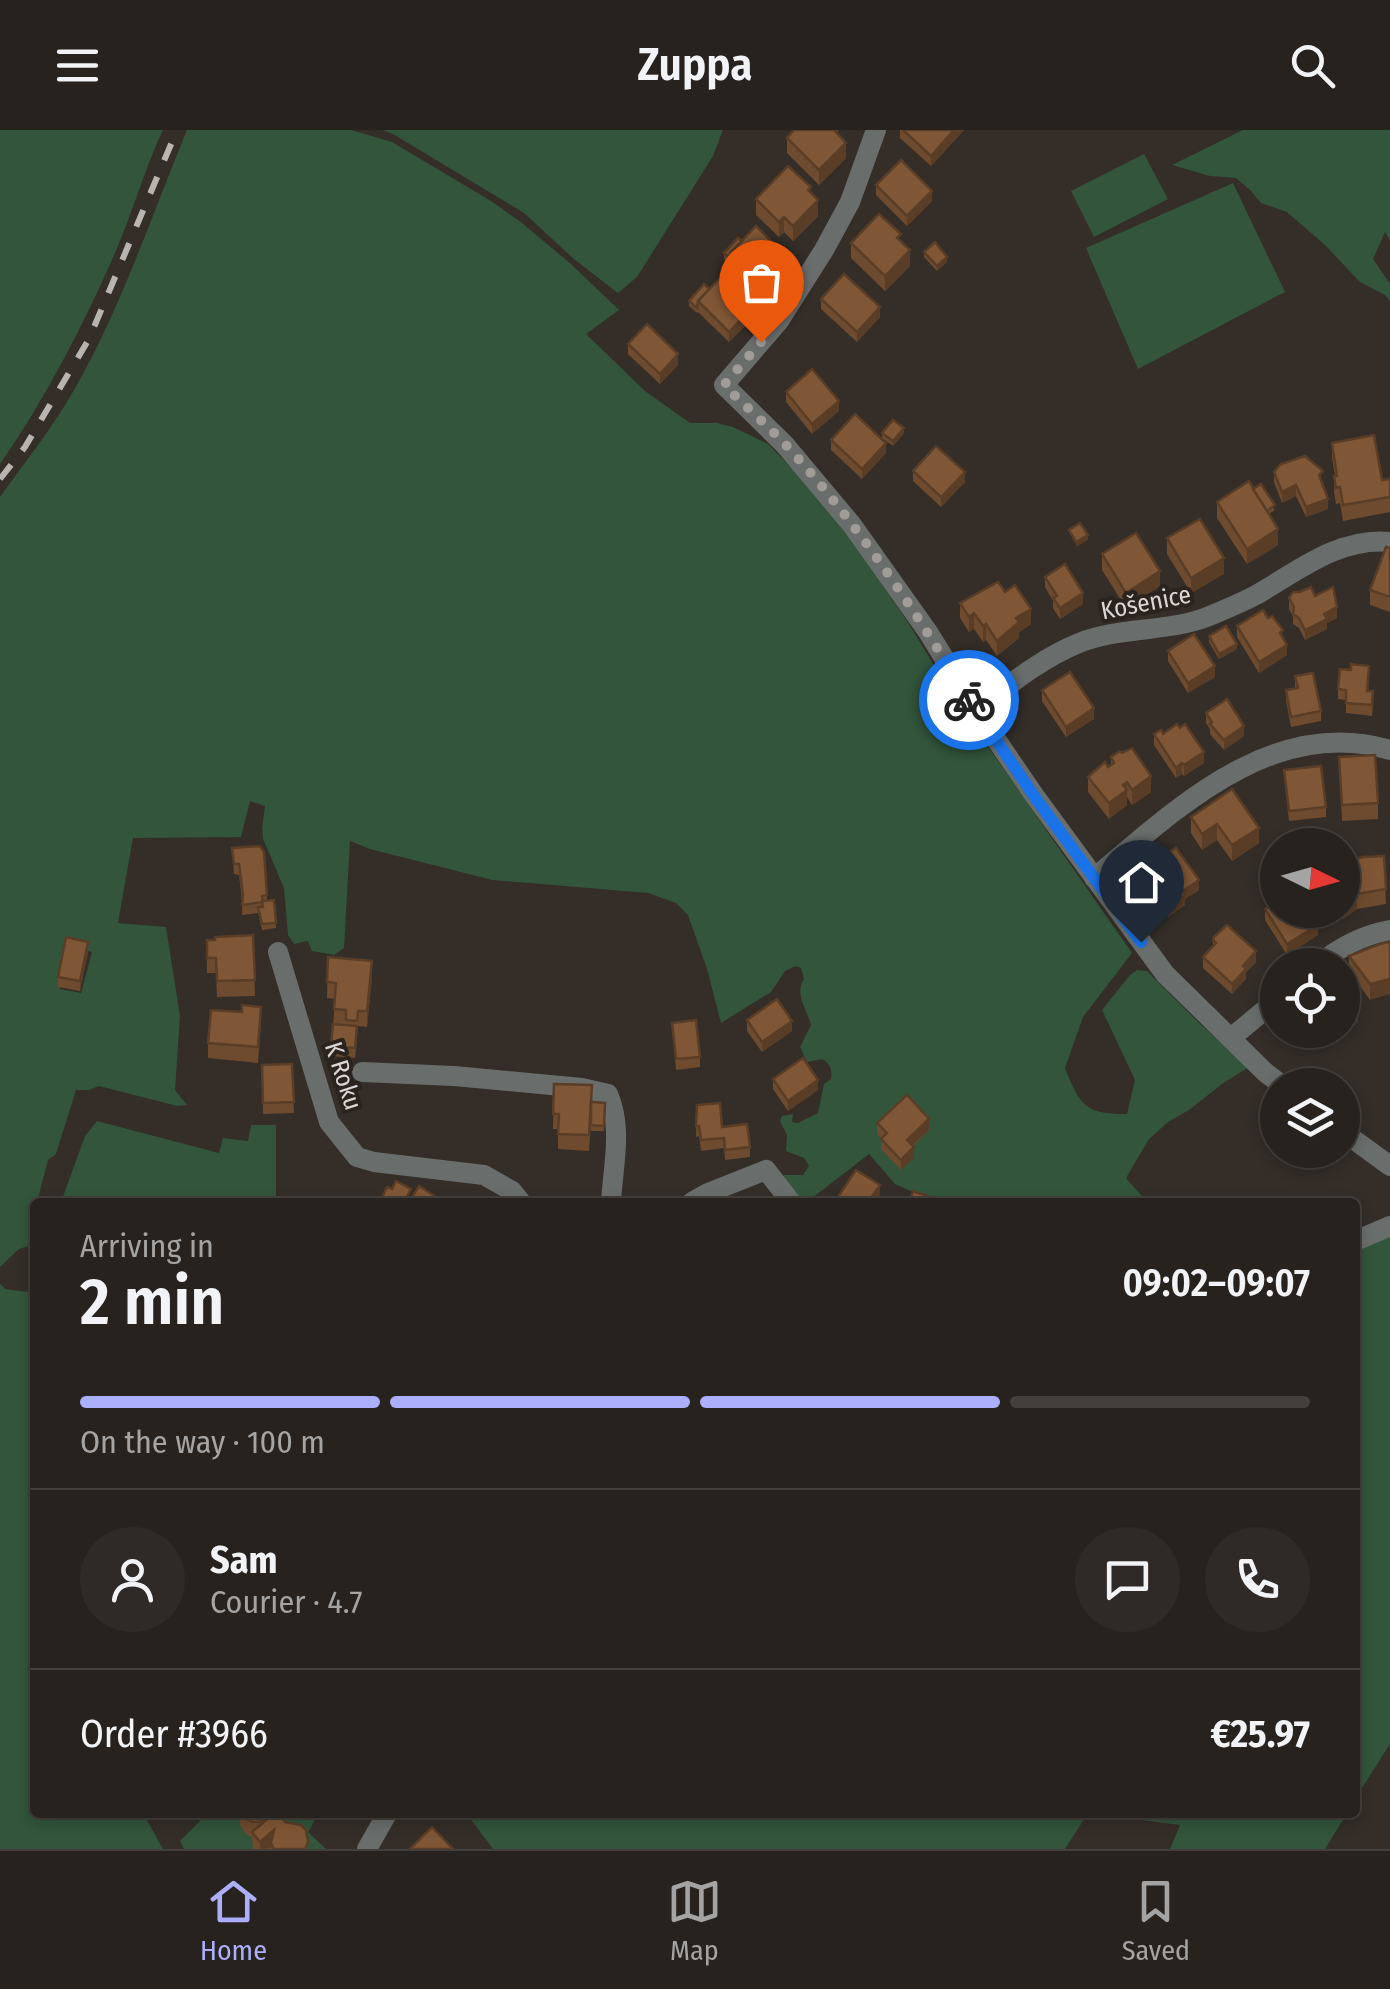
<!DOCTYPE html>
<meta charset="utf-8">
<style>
:root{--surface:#27221e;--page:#2f2a27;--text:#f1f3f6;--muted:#a4a4a4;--line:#433f3c;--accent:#acaffb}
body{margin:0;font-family:"Fira Sans Condensed",sans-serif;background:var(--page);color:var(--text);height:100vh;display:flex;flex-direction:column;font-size:38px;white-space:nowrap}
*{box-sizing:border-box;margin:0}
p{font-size:32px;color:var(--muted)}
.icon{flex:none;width:55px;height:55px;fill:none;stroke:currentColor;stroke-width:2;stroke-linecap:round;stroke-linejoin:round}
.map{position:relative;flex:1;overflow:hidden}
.drawer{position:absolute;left:30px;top:1068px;width:1330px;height:620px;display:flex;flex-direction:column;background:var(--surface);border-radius:10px;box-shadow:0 5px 15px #0003,0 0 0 2px var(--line)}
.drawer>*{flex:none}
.needle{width:65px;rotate:95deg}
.fabs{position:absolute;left:1260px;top:698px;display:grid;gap:20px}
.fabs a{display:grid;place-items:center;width:100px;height:100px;border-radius:50%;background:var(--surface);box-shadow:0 5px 15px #0003,0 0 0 2px var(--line);font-size:50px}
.pin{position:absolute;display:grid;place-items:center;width:85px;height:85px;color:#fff;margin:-102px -42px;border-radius:50% 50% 50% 0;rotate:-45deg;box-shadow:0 0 10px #0007}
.pin .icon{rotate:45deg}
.courier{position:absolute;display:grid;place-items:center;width:100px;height:100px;margin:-50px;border:8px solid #1a73e8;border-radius:50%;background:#fff;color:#222;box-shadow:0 2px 12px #0007}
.head em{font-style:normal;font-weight:600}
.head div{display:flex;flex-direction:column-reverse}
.head{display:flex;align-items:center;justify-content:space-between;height:170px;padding:0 50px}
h1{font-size:65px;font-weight:600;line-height:75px}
.bar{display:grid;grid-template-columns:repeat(4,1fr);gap:15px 10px;align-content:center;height:120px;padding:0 50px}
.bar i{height:12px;border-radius:8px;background:var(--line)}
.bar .current{background:var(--accent)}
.bar p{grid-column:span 4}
.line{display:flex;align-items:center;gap:25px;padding:0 50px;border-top:2px solid var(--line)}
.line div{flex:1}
.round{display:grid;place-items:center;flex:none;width:105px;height:105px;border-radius:52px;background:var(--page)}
header{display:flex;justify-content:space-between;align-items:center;height:130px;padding:0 50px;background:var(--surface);font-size:45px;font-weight:600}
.tab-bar{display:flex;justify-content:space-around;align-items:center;height:140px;border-top:2px solid var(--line);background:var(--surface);font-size:28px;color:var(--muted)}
.tab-bar a{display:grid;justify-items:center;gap:5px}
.tab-bar .current{color:var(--accent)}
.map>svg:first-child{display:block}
</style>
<header><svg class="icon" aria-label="menu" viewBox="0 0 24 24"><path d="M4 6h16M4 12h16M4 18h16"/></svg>Zuppa<svg class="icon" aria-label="search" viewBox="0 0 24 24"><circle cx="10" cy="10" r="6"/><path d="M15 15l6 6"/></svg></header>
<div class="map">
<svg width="1390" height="1719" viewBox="0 0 1390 1719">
<rect width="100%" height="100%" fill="#342d28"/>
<g fill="#32553b" fill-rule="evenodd">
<path d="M0,0H163C144,40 133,82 115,123C83,196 46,268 0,334Z"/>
<path d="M187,0H351L392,12L491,71L522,93L571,134L619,180L586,204L645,261L690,293H717L733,297L768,314L812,359L860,422L909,494L952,565L1132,823L1083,887L1065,938C1080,976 1085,984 1127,984L1135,950L1102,880L1130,845L1137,840L1147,841L1199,893L1249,937L1222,954L1189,980L1168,992L1149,1009L1126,1048L1141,1065L1156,1072H935L895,1054L869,1024L807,1072H801L796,1068L783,1045H803L809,1036L804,1028L786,1021L787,1005L780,991L782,986L793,984L792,992L798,993L818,983L824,954L831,949C832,940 831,934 822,929L807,932L800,917L811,895C807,880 794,863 804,849L801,838L796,836L785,841L771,862L721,893L707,839L688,785L676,773L648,763L492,750L370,719L350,711L344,818L334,825L312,821L308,811L294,814L288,805L284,758L263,709L262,698L265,676L250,671L241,707L133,708L118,793L166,797L180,886L175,960L187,975L177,976L99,956L89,960H76L56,1024L48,1030L37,1072H35V1114L19,1119L0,1137V367C25,332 53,297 74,260C121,178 151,87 187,0ZM69,816L92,822L81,863L60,859Z"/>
<polygon points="383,0 723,0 713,26 637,147 618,163 575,130 524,83 393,4"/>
<polygon points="1243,0 1390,0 1390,111 1385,102 1373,129 1390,154 1390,171 1385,165 1360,152 1325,115 1287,82 1261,73 1251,61 1236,48 1210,46 1172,35"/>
<polygon points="1144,24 1168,69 1094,107 1071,61"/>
<polygon points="1233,53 1285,162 1138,239 1086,118"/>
<polygon points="97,991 219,1023 223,1008 248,1011 251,995 276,995 276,1072 61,1072 85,1006"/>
<polygon points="1390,1102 1390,1614 1355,1669 1355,1115"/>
<polygon points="35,1153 35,1682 143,1683 163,1719 0,1719 0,1154 5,1159 27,1162"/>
<polygon points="208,1683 319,1683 308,1702 326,1719 184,1719 180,1711"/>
<polygon points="466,1683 1088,1683 1065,1719 493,1719"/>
<polygon points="1120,1683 1347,1683 1325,1719 1170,1719 1180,1695 1142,1690"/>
</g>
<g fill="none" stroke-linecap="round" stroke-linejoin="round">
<g stroke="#696e6d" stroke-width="20">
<polyline points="876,0 850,72 824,120 779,191 724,255 785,315 852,395 928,502 976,580 1034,665 1165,844 1266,943 1282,955"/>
<path d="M976,580C1009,555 1040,529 1079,513C1118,497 1168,502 1207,487C1224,480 1241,473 1256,465C1298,441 1339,407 1390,412"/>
<path d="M1094,748C1176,679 1273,585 1390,620"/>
<polyline points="278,822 329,992 357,1027 374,1032 484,1045 512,1061 521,1072"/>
<path d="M1318,835C1339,817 1363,805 1390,800"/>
<polyline points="1232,907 1278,869"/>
<path d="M362,942L454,946L582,958L608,964C623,998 613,1036 611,1072"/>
<polyline points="1342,1001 1390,1036"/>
<polyline points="692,1072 708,1063 766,1040 791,1072"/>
<polyline points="1355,1111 1390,1096"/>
<polyline points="367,1719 388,1682"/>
</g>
<polyline stroke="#bab4b1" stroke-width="6" stroke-dasharray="18 18" stroke-linecap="butt" points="0,349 25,317 89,209 177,0"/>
</g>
<g fill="#6e4b2e">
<polygon points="838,0 838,5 846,28 819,55 787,23 787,8"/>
<polygon points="900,0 964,0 931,36 900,8"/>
<polygon points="876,55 932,71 907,96 876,65"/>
<polygon points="811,63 818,86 793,111 784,102 779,107 756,85 756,69"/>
<polygon points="742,111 786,136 760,163 757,159 753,163 741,152 741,145 724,129 724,123"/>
<polygon points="901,111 910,136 885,161 851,128 851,113"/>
<polygon points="924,122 947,132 937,141 924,127"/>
<polygon points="709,159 753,188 729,212 698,182 697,183 689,176 689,171"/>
<polygon points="821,169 880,187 857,212 821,179"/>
<polygon points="628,214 678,235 660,254 628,224"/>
<polygon points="786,262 839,281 812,304 786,272"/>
<polygon points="882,303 904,303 893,316 882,308"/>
<polygon points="831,310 886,323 862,349 831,320"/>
<polygon points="1332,313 1382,350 1390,349 1390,382 1343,391 1340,373 1336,374 1334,362 1335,346 1332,328"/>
<polygon points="913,341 965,352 941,377 913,351"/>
<polygon points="1274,342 1323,351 1328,379 1306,387 1296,366 1282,373 1274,352"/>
<polygon points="1253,359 1275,380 1269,384 1278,415 1247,434 1217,388 1217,372"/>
<polygon points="1167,408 1224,444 1191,463 1167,424"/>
<polygon points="1390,418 1390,482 1370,475 1370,460"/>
<polygon points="1102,424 1160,456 1126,478 1102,440"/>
<polygon points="1045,447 1083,474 1060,489 1053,478 1053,471 1045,457"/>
<polygon points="1005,462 1031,494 1019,502 1019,508 997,526 986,510 983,512 974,499 969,502 960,488 960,473"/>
<polygon points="1315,466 1337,488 1327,493 1327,499 1305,510 1299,498 1293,494 1293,487 1289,479 1289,468"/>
<polygon points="1237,496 1283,509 1287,525 1259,543 1237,507"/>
<polygon points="1209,506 1237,519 1219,529 1209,512"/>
<polygon points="1168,521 1215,547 1188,563 1168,531"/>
<polygon points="1295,546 1321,581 1321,591 1291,597 1286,571 1286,560 1295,558"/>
<polygon points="1369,546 1368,561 1373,572 1372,586 1346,583 1346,570 1338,569 1338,559"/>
<polygon points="1042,560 1094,589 1066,607 1042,571"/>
<polygon points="1206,583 1244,606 1224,620 1210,604 1210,599 1206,593"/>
<polygon points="1154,604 1163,604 1204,633 1184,646 1182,644 1176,648 1154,615"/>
<polygon points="1111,627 1151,662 1132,675 1127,667 1127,675 1109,689 1088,662 1088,647 1111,635"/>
<polygon points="1339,627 1378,673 1378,689 1342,691"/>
<polygon points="1284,640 1326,677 1326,687 1289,691"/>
<polygon points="1232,659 1259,713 1232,731 1217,710 1202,720 1191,703 1191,687"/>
<polygon points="232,718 265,732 267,770 274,770 276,798 262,800 258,783 242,785 242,770 239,745 234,744"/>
<polygon points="1384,726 1386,774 1357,779 1343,789 1336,780 1342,780 1342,733"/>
<polygon points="1160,727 1199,760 1185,769 1185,775 1168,787 1145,755 1145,745 1160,734"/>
<polygon points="1265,779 1318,805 1287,825 1265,790"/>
<polygon points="253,805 255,866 217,867 216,843 207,843 207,826 215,810"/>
<polygon points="1213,810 1256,832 1246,842 1246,849 1232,864 1203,838 1203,827 1213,817"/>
<polygon points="1380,814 1370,870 1349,841 1349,826"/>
<polygon points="88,822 80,861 58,857 58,847"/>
<polygon points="328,827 372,847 367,897 358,896 355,928 331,926 335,869 327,868"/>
<polygon points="242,882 261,893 258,933 208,928 208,913"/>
<polygon points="747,890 792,901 762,922 747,901"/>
<polygon points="1358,892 1327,913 1318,900 1342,900"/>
<polygon points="672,893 700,927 700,937 676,940"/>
<polygon points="292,934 294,983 263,984 262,935"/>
<polygon points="773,949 818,960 788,981 773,959"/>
<polygon points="554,954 591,972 605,973 604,1001 591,1001 591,992 589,1021 558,1019 558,999 553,999"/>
<polygon points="697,975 750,1017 750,1027 725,1030 724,1018 701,1021 699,1006 696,1007"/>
<polygon points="877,993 929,1000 913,1016 914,1028 901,1040 881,1019 881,1008 877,1004"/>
<polygon points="240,1682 277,1682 308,1719 253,1719 252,1707 246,1704 240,1695"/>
</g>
<g fill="#5a3d26">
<polygon points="954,0 964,0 931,36 931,26"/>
<polygon points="846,13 846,28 819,55 819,40"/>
<polygon points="932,61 932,71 907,96 907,86"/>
<polygon points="818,70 818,86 793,111 793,96"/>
<polygon points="784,87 784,102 779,107 779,92"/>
<polygon points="910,120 910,136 885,161 885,146"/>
<polygon points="786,126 786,136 760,163 760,152"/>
<polygon points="947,127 947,132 937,141 937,136"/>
<polygon points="757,148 757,159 753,163 753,153"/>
<polygon points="880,177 880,187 857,212 857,202"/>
<polygon points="753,178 753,188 729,212 729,202"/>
<polygon points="678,224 678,235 660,254 660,244"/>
<polygon points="839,271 839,281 812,304 812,294"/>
<polygon points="904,298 904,303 893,316 893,311"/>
<polygon points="886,313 886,323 862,349 862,339"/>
<polygon points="965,342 965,352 941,377 941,367"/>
<polygon points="1296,355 1296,366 1282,373 1282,362"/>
<polygon points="1328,369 1328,379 1306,387 1306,377"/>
<polygon points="1278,399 1278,415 1247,434 1247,419"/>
<polygon points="1088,405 1088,410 1076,417 1076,412"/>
<polygon points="1224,428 1224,444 1191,463 1191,448"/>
<polygon points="1160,441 1160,456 1126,478 1126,463"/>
<polygon points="1083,463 1083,474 1060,489 1060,478"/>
<polygon points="1337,477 1337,488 1327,493 1327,499 1305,510 1305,500 1324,484"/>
<polygon points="1031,479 1031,494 1019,502 1019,508 997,526 997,511 1016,488"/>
<polygon points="974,483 974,499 969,502 969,487"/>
<polygon points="986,494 986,510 983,512 983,496"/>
<polygon points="1237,514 1237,519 1219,529 1219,524"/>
<polygon points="1287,515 1287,525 1259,543 1259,532"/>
<polygon points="1215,536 1215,547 1188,563 1188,553"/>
<polygon points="1094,578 1094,589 1066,607 1066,597"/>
<polygon points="1244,596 1244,606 1224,620 1224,610"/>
<polygon points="1204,622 1204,633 1184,646 1184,635"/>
<polygon points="1182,633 1182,644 1176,648 1176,638"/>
<polygon points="1151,646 1151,662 1132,675 1132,660"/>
<polygon points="1127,652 1127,675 1109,689 1109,673"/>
<polygon points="1217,694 1217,710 1202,720 1202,704"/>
<polygon points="1259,698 1259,713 1232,731 1232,715"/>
<polygon points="1199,750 1199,760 1185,769 1185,775 1168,787 1168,777 1183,761"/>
<polygon points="1357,764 1357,779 1343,789 1343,774"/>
<polygon points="1318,795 1318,805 1287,825 1287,814"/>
<polygon points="88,812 88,822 80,861 80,851"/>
<polygon points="1256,821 1256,832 1246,842 1246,849 1232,864 1232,854 1243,836"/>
<polygon points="372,831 372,847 367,897 367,881"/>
<polygon points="1390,849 1390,864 1370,870 1370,854"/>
<polygon points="1358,882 1358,892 1327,913 1327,902 1330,900 1342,900 1342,892"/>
<polygon points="792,891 792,901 762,922 762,912"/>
<polygon points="818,950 818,960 788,981 788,971"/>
<polygon points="929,989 929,1000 907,1020 907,1010"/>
<polygon points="914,1017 914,1028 901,1040 901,1030"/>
<polygon points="880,1055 880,1065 875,1072 868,1072"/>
<polygon points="274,1700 271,1718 260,1719 260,1712"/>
</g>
<g fill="#805736" stroke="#5a3d26" stroke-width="2.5">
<polygon points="794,0 836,0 835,1 846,13 819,40 787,8"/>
<polygon points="903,0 954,0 931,26"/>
<polygon points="901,30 932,61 907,86 876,55"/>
<polygon points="788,36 811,57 808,60 818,70 793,96 784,87 779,92 756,69"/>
<polygon points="879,84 901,104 897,108 910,120 885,146 851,113"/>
<polygon points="756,96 786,126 760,152 757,148 753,153 741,141 744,138 730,123"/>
<polygon points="738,108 742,111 730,123 730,128 724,123"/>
<polygon points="935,112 947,127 937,136 924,122"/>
<polygon points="844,144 880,177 857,202 821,169"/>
<polygon points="722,146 753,178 729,202 698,171"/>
<polygon points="704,154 709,159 698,171 697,178 689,171"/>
<polygon points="647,194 678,224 660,244 628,214"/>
<polygon points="812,239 839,271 812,294 786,262"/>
<polygon points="855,284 886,313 862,339 831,310"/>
<polygon points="893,290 904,298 893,311 882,303"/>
<polygon points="1374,305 1382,350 1390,349 1390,367 1343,375 1340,357 1336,358 1334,346 1337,346 1332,313"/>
<polygon points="936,316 965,342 941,367 913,341"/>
<polygon points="1305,326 1323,341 1319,345 1328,369 1306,377 1296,355 1282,362 1274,342 1281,334"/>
<polygon points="1249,351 1278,399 1247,419 1217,372"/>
<polygon points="1261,354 1275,375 1267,381 1253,359"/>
<polygon points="1200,389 1224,428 1191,448 1167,408"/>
<polygon points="1080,393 1088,405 1076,412 1069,400"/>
<polygon points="1136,403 1160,441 1126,463 1102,424"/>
<polygon points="1386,417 1390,418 1390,467 1370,460"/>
<polygon points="1065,434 1083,463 1060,478 1053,468 1057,466 1045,447"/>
<polygon points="998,452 1005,462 1015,455 1031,479 1016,488 1019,492 997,511 986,494 983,496 974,483 969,487 960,473"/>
<polygon points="1311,457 1315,466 1333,457 1337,477 1324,484 1327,489 1305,500 1299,488 1293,484 1294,477 1289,468 1293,462 1300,462"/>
<polygon points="1263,480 1268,488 1272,486 1283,500 1280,503 1287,515 1259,532 1237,496"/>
<polygon points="1226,496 1237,514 1219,524 1209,506"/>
<polygon points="1194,504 1215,536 1188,553 1168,521"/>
<polygon points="1351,534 1369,536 1367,561 1373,561 1372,575 1346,573 1346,560 1338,559 1340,539 1351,540"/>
<polygon points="1070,542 1094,578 1066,597 1042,560"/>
<polygon points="1313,543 1321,581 1291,587 1286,560 1298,558 1295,546"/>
<polygon points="1227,569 1244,596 1224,610 1210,594 1212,592 1206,583"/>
<polygon points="1177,594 1180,598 1185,594 1204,622 1184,635 1182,633 1176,638 1154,604 1161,600 1163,604"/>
<polygon points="1132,618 1151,646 1132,660 1127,652 1123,655 1127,660 1109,673 1088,647 1105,632 1108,637 1114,633 1111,627 1120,621 1122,623"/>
<polygon points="1375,625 1378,673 1342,675 1339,627"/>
<polygon points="1321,636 1326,677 1289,681 1284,640"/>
<polygon points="1232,659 1259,698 1232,715 1217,694 1202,704 1191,687"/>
<polygon points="260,716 264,722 267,765 262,766 263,772 242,775 243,765 239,734 234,734 232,718"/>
<polygon points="1176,718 1199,750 1183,761 1185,765 1168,777 1145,745 1162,733 1160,727"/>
<polygon points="1384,726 1386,759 1357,764 1343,774 1342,733 1363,727"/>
<polygon points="274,770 276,793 262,794 258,777 263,777 262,771"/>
<polygon points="1278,771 1278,780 1309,780 1318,795 1287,814 1265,779"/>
<polygon points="1227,795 1256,821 1243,836 1246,839 1232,854 1203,827 1216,813 1213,810 1214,807"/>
<polygon points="253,805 255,850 217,851 216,828 207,828 207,810 215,810 215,807"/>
<polygon points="66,807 88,812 80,851 58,847"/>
<polygon points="1390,812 1390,849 1370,854 1349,826 1380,814"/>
<polygon points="328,827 372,831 367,881 358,881 357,891 346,890 346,880 334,879 336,853 327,852"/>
<polygon points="1342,859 1358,882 1342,892"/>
<polygon points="777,869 792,891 762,912 747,890"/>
<polygon points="242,875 261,877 258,917 208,913 211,880 242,882"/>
<polygon points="696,890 700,927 676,929 672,893"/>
<polygon points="333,894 357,896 355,918 331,916"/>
<polygon points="803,928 818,950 788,971 773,949"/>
<polygon points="292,934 294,972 263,973 262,935"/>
<polygon points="554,954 592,955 589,1005 558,1004 559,984 553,984"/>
<polygon points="907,965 929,989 907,1010 914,1017 901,1030 881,1009 887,1003 877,993"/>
<polygon points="591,972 605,973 604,996 591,995"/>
<polygon points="720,973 722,997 747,994 750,1017 725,1020 724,1008 701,1010 699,996 696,996 697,975"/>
<polygon points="856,1040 880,1055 868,1072 846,1072 838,1067"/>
<polygon points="396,1051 411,1059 404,1072 380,1072 387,1057 392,1059"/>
<polygon points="419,1056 441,1070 442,1072 409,1072"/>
<polygon points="913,1061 936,1069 935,1072 909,1072"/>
<polygon points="242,1682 277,1682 285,1692 301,1695 306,1700 308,1712 305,1719 274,1719 271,1713 274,1700 260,1712 252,1702 265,1691 253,1692 246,1689"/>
<polygon points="432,1697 453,1719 410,1719"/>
</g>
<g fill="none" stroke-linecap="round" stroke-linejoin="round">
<path stroke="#a19c98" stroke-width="10" stroke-dasharray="0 18" d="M761,212L724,255C744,275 766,294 785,314C856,391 915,480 969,570"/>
<polyline stroke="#1a73e8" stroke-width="12" points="969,570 1034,666 1141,812"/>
</g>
<g text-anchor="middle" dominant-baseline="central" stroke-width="8" stroke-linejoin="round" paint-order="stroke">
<g font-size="25" fill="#dcd7d4" stroke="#2a231e">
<text transform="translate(1146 473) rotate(-11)">Košenice</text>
<text transform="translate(343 946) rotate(72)">K Roku</text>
</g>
</g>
</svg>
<div class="fabs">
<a><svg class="needle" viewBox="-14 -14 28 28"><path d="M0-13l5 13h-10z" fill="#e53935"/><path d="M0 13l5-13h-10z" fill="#a4a4a4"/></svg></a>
<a><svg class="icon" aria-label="locate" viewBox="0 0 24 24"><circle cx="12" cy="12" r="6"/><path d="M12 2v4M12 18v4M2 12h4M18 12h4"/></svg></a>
<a><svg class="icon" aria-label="layers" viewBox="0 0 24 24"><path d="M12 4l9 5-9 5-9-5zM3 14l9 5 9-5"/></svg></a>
</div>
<div class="pin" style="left:761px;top:212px;background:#ea580c"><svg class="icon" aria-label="bag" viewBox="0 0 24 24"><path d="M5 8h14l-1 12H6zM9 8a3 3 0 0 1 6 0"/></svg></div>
<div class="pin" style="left:1141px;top:812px;background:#1f2937"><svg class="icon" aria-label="home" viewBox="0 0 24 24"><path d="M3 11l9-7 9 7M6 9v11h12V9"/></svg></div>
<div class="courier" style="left:969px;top:570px"><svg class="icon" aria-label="bike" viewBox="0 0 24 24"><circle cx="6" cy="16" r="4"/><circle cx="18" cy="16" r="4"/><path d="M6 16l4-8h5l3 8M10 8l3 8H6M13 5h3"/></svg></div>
<section class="drawer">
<div class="head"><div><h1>2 min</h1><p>Arriving in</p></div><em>09:02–09:07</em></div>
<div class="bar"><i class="current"></i><i class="current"></i><i class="current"></i><i></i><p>On the way · 100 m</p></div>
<div class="line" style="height:180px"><a class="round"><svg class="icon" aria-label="person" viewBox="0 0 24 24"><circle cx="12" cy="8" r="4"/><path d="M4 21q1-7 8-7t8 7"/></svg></a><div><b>Sam</b><p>Courier · 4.7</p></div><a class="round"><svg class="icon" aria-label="chat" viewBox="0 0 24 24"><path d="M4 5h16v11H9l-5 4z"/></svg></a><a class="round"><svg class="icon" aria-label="phone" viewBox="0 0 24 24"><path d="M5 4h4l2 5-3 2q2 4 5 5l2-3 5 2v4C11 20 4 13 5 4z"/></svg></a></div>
<div class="line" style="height:130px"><div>Order #3966</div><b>€25.97</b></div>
</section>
</div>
<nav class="tab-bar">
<a class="current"><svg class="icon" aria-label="home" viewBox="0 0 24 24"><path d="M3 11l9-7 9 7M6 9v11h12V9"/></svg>Home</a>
<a><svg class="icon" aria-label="map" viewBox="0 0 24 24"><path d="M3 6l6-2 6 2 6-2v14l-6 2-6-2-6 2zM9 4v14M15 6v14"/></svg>Map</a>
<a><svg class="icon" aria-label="saved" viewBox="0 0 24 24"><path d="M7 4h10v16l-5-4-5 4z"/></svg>Saved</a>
</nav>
